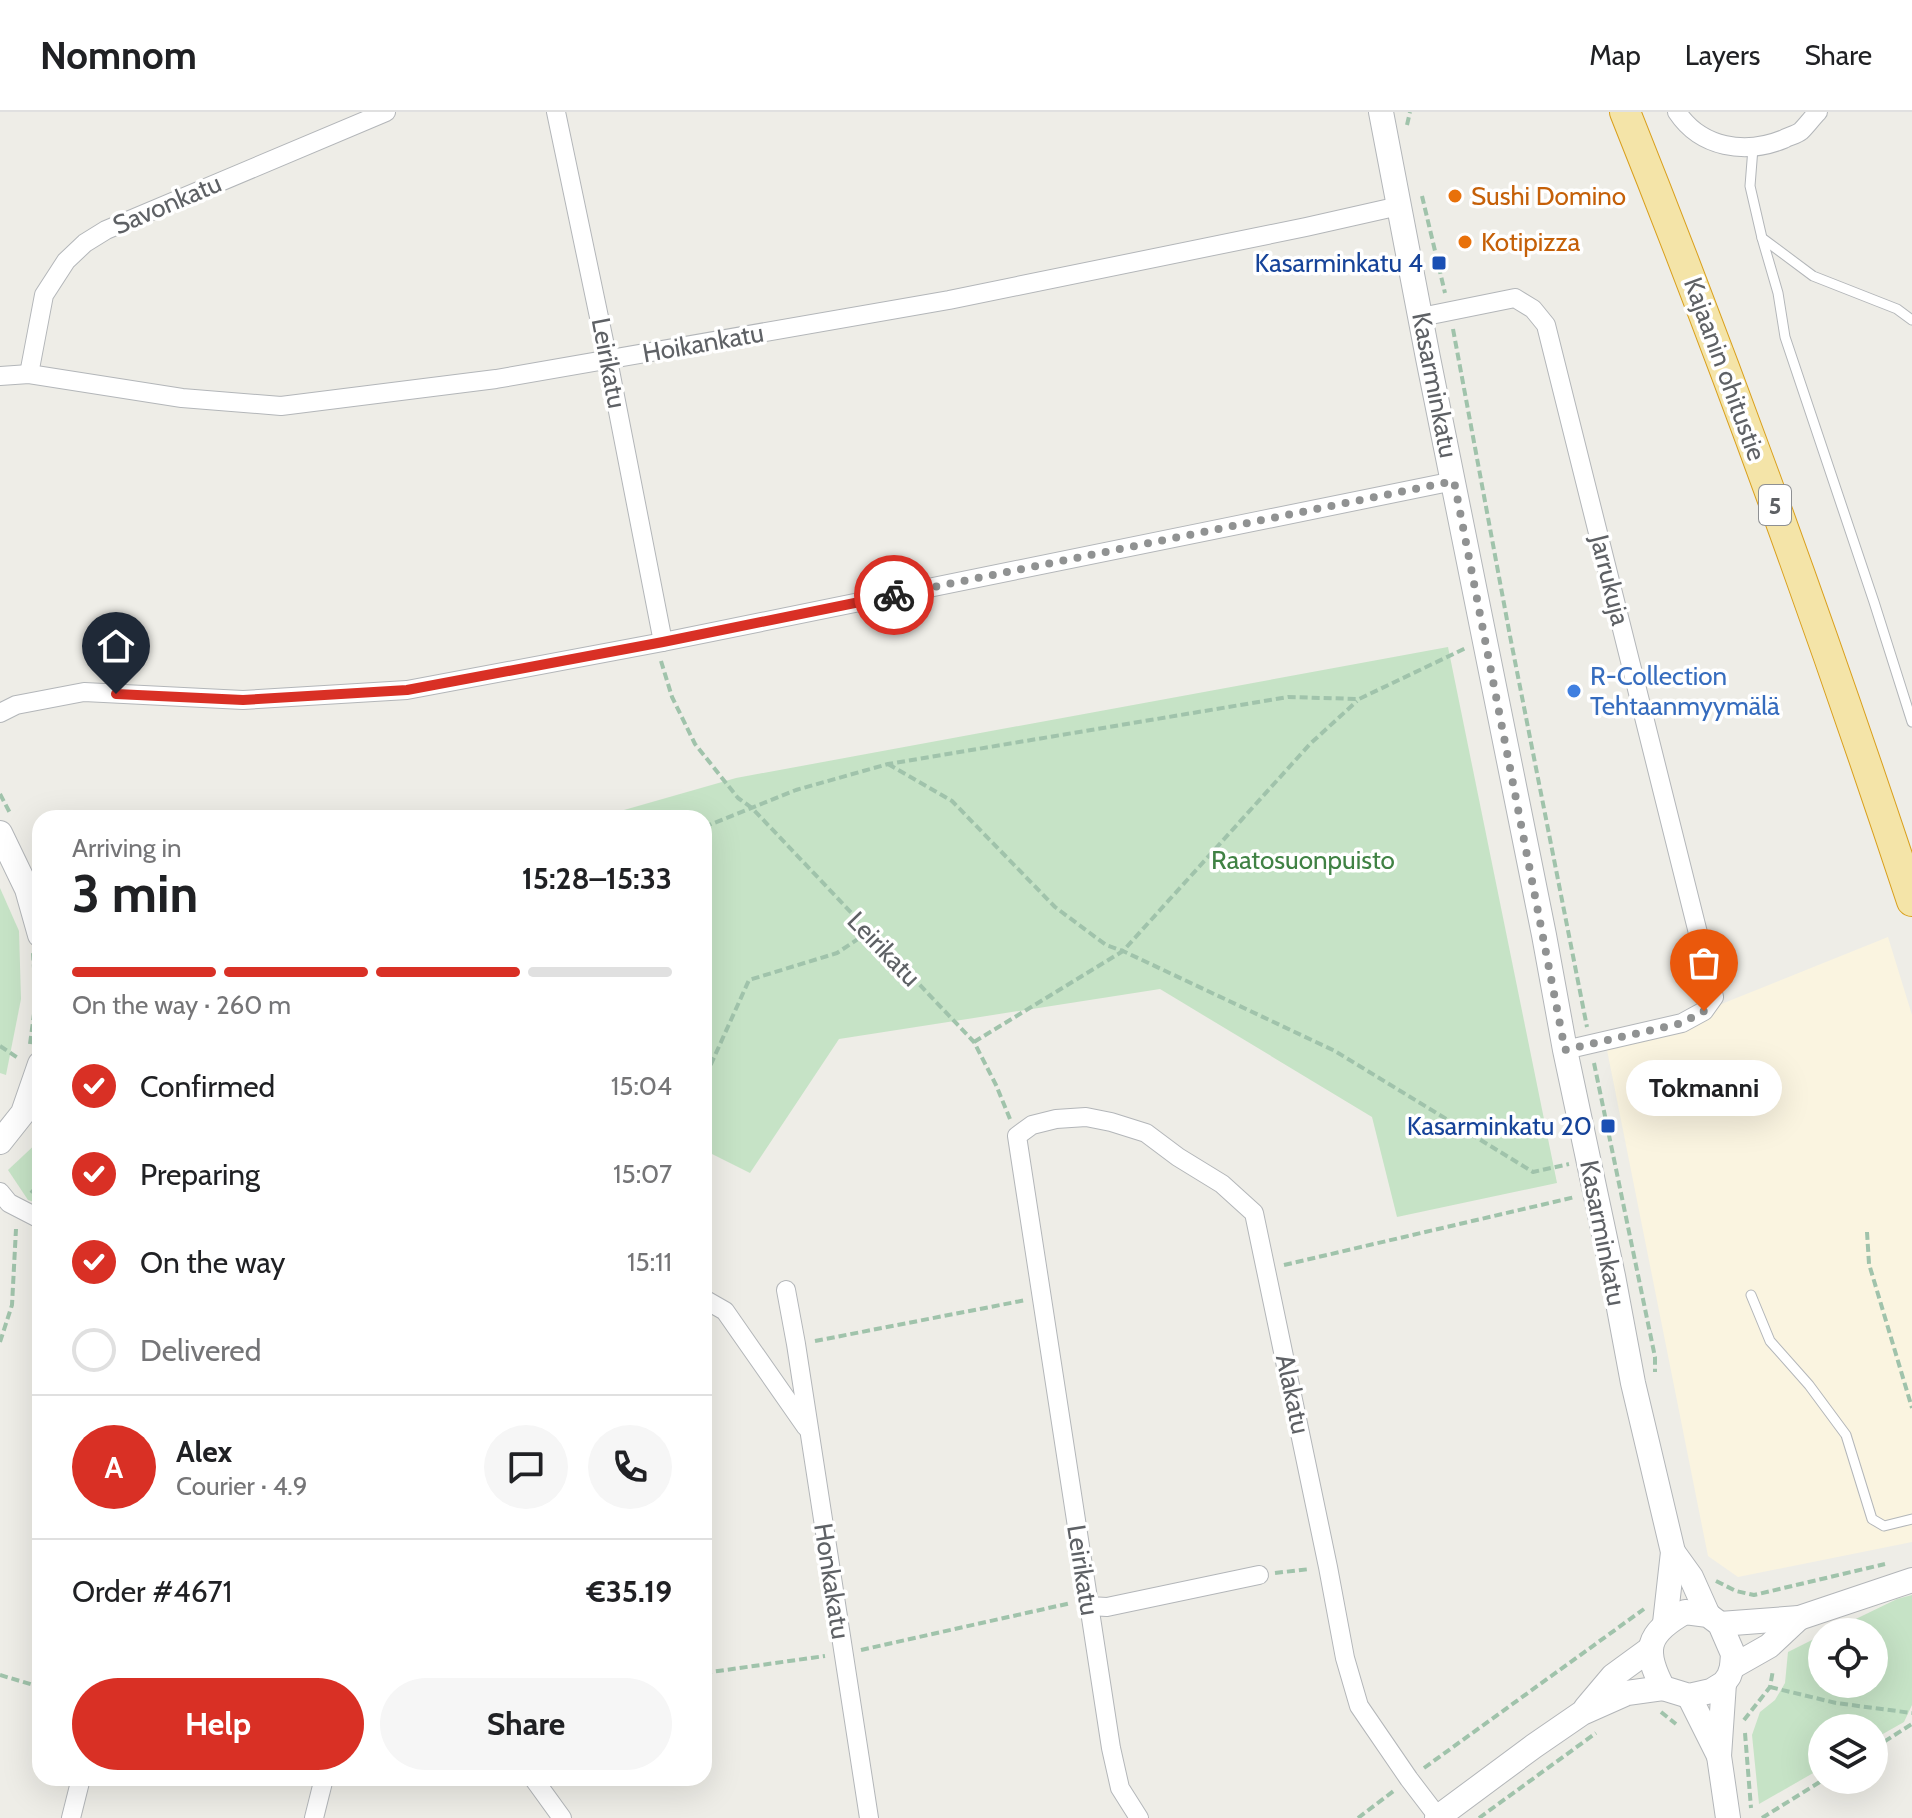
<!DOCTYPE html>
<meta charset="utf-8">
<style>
:root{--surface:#fff;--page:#f6f6f6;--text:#202124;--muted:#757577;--line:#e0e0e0;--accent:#d93025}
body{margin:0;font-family:Cabin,sans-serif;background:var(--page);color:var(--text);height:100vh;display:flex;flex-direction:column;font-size:30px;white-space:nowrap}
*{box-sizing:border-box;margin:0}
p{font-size:26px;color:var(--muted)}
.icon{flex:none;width:44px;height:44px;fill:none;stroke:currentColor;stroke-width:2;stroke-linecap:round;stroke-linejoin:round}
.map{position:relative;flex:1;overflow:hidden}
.panel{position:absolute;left:32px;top:698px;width:680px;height:976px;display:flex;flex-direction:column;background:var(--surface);border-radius:24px;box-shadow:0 8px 32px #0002}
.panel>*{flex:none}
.controls{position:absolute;left:1808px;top:1506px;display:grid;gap:16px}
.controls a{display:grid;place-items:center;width:80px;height:80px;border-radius:50%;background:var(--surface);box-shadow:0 8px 32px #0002;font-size:40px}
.pin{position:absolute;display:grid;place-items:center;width:68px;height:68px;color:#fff;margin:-82px -34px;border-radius:50% 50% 50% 0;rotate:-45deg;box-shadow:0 0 8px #0007}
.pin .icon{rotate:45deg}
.courier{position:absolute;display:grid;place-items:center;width:80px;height:80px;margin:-40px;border:6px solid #d93025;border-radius:50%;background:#fff;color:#222;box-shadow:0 2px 10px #0007}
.bubble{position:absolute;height:56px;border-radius:28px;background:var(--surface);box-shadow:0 8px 32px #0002;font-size:26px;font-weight:700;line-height:56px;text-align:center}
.headline em{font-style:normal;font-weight:700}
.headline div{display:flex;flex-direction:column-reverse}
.headline{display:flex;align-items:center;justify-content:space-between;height:136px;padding:0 40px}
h1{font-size:52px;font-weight:700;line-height:60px}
.bar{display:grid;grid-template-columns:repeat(4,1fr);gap:12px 8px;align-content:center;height:96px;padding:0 40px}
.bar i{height:10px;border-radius:6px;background:var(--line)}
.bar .active{background:var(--accent)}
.bar p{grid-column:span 4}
.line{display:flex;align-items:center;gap:20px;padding:0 40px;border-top:2px solid var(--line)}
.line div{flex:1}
.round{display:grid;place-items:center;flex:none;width:84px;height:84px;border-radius:42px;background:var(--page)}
ol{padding:0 40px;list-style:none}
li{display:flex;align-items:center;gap:24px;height:88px}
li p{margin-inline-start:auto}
li .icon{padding:8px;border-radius:50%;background:var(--accent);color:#fff;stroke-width:4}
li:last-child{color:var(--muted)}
li i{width:44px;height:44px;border:4px solid var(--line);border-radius:50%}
.cta{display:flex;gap:16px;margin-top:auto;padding:16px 40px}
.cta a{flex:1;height:92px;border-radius:48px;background:var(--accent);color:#fff;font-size:32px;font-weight:700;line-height:92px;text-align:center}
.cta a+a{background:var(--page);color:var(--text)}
header{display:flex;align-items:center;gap:48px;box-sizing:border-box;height:112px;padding:0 40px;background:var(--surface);border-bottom:2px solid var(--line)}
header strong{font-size:38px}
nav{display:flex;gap:44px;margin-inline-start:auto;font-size:28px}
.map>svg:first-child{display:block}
</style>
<header>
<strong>Nomnom</strong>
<nav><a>Map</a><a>Layers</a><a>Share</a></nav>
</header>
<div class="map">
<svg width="1912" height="1706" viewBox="0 0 1912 1706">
<rect width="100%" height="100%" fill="#eeede7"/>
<polygon fill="#faf4e0" points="1888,825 1912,903 1912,1430 1738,1465 1708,1444 1607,938"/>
<g fill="#c6e3c6">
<polygon points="1448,535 1557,1071 1397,1105 1372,1005 1160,877 839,927 750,1061 704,1038 704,706 596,706 736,666"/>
<polygon points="0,776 19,819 21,887 6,963 0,961"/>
<polygon points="40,1028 40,1092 28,1088 8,1058"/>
<polygon points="1912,1483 1912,1593 1904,1610 1874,1627 1874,1616 1822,1616 1822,1656 1759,1692 1752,1623 1760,1600 1775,1588 1785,1571 1788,1540 1822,1523 1822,1572 1874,1572 1874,1520 1829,1520 1897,1487"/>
</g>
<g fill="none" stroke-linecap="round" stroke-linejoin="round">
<g stroke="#b3b6b9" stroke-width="11">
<g id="service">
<polyline points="1753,36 1750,74 1762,126 1778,181 1785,225 1874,490 1912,610"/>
<polyline points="1762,126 1813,164 1897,197 1912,208"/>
<polyline points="1751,1183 1770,1229 1809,1273 1846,1323 1872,1407 1884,1414 1912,1407"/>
</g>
</g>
<g stroke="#b3b6b9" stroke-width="20">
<g id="minor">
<polyline points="556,0 608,248 663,530"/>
<path d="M1677,0C1701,36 1745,43 1784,27C1789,24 1796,23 1801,19C1807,13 1812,6 1818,0"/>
<polyline points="1421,205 1515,186 1533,197 1546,213 1714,885 1704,899 1682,911 1565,938"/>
<polyline points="29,262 44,183 66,149 85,131 106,118 386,0"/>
<polyline points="0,264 29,262 182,286 281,294 496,267 949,188 1306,115 1399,94"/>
<polyline points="0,601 16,593 84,580 243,588 407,578 663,530 1454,369"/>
<polyline points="0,1080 9,1091 40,1107"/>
<polyline points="786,1178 796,1232 869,1706"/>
<polyline points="704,1187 725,1199 806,1315"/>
<polyline points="1089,1494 1107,1495 1259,1463"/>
<polyline points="533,1666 562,1706"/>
<polyline points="71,1706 81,1666"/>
<polyline points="314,1706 324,1666"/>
<polyline points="1139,1706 1120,1676 1111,1636 1017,1024 1032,1013 1056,1007 1086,1005 1111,1010 1146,1021 1178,1045 1222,1072 1254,1101 1328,1455 1345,1546 1359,1594 1409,1667 1438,1705"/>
</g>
</g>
<g stroke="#b3b6b9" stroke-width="26">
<g id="tertiary">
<polyline points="1381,0 1428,246 1544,823 1565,938 1613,1164 1633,1271 1673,1440 1665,1511"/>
<polyline points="0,721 27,777 40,823"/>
<polyline points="0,1030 23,1001 40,952"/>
<polyline points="1673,1440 1691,1465 1708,1503"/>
<path d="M1685,1500L1708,1503L1720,1512L1733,1542L1732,1555L1729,1564L1724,1571L1711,1579L1689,1584L1663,1576C1643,1538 1646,1522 1685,1500Z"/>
<polyline points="1720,1512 1799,1506 1912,1468"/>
<polyline points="1732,1555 1769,1534 1799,1506"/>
<polyline points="1724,1571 1719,1644 1728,1706"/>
<polyline points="1689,1584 1719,1644"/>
<polyline points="1586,1596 1613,1564 1650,1537"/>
<polyline points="1437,1706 1534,1634 1582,1601 1627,1581 1663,1576"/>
</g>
</g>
<g stroke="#d99f1c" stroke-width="32">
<path id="trunk" d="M1625,0C1729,260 1824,523 1912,789"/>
</g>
<g stroke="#a0c3ab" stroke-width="4" stroke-dasharray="8 4" stroke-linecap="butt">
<polyline points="1407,13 1410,0"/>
<polyline points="1422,84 1445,181"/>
<polyline points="1453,217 1510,524 1587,915"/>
<polyline points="661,549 672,585 695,632 738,686 752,696 974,930 996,973 1010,1007"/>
<polyline points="888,652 952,689 1055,795 1106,833 1123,839 1335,939 1533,1060 1569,1052"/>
<polyline points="0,682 10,701"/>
<polyline points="704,715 796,678 888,652 1288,585 1359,587 1466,536"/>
<polyline points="974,930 1123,839 1310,632 1357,589"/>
<polyline points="30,932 36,887 33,841"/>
<polyline points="0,934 18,946"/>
<polyline points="1594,951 1655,1245 1655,1260"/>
<polyline points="704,962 707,961 749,868 837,841 867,821"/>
<polyline points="31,1081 40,1071"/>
<polyline points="1867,1120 1869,1152 1912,1296"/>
<polyline points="1284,1153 1575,1085"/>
<polyline points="815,1229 1026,1188"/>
<polyline points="0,1230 12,1193 16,1117"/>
<polyline points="1275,1461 1310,1457"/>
<polyline points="1716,1469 1736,1479 1754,1483 1885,1452"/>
<polyline points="861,1538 1071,1491"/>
<polyline points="704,1561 825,1544"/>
<polyline points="0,1563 40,1575"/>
<polyline points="1770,1575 1836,1591 1912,1601"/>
<polyline points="1661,1600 1676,1612"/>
<polyline points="1744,1608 1770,1575 1773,1558"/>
<polyline points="1745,1621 1751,1696"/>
<polyline points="1874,1636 1912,1612"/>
<polyline points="1424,1656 1644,1497"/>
<polyline points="1358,1706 1395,1678"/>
<polyline points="1479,1706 1596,1621"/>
<polyline points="1762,1706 1823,1668"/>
</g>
<use href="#service" stroke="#fff" stroke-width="9"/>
<use href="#minor" stroke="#fff" stroke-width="18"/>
<use href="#tertiary" stroke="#fff" stroke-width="24"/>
<use href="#trunk" stroke="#f4e4a8" stroke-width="30"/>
</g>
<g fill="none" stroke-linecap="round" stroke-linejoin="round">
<polyline stroke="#909292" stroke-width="8" stroke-dasharray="0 14.4" points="894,483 1454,369 1565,938 1682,911 1704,899"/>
<polyline stroke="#d93025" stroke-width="10" points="116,582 243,588 407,578 663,530 894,483"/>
</g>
<g fill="#e8710a" stroke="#fff" stroke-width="3">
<circle cx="1455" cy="84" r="8"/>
<circle cx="1465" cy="130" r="8"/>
</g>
<g fill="#1a4fb4" stroke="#fff" stroke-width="3">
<rect x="1431" y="143" width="16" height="16" rx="4"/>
<rect x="1600" y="1006" width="16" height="16" rx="4"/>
</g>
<circle fill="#3f7fe0" stroke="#fff" stroke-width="3" cx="1574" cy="579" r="8"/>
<g text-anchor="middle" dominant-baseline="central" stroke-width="7" stroke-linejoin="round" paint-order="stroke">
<rect fill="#fff" stroke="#8e9093" stroke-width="2" x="1759" y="373" width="32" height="40" rx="6"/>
<g font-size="24" font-weight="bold" fill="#5e6165">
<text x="1775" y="393">5</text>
</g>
<g font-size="26" fill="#c56008" stroke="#fff" text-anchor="start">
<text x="1471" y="84">Sushi Domino</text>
<text x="1481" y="130">Kotipizza</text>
</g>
<g font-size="26" fill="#5e6165" stroke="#fff">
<text transform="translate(167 92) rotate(-23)">Savonkatu</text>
<text transform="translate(703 231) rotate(-10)">Hoikankatu</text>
<text transform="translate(609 251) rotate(79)">Leirikatu</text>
<text transform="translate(1725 257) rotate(70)">Kajaanin ohitustie</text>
<text transform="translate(1435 273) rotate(79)">Kasarminkatu</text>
<text transform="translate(1610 468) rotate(76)">Jarrukuja</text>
<text transform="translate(884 837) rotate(46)">Leirikatu</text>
<text transform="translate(1603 1121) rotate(79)">Kasarminkatu</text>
<text transform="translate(1293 1282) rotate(78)">Alakatu</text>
<text transform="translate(1083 1458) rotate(81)">Leirikatu</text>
<text transform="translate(832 1469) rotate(81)">Honkakatu</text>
</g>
<g font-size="26" fill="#164399" stroke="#fff" text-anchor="end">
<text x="1423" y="151">Kasarminkatu 4</text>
<text x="1592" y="1014">Kasarminkatu 20</text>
</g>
<g font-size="26" fill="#366cbe" stroke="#fff" text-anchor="start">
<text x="1590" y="564">R-Collection<tspan x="1590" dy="30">Tehtaanmyymälä</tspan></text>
</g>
<g font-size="26" fill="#408244" stroke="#fff">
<text x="1303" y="748">Raatosuonpuisto</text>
</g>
</g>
</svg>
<div class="controls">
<a><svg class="icon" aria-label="locate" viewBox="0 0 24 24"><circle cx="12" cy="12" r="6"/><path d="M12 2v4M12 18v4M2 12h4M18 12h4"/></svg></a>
<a><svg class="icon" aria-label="layers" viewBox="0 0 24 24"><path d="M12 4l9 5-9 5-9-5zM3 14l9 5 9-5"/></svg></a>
</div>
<div class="pin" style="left:1704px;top:899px;background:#ea580c"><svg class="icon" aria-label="bag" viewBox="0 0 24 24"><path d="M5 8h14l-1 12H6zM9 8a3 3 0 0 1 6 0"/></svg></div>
<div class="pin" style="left:116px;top:582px;background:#1f2937"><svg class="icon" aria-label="home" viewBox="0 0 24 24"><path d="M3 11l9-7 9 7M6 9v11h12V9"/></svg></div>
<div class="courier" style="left:894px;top:483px"><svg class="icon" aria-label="bike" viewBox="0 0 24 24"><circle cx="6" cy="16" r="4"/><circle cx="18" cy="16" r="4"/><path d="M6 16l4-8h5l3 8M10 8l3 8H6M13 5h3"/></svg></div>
<div class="bubble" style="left:1626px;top:948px;width:156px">Tokmanni</div>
<section class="panel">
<div class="headline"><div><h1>3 min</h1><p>Arriving in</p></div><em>15:28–15:33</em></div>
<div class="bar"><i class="active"></i><i class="active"></i><i class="active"></i><i></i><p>On the way · 260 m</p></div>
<ol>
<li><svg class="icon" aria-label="check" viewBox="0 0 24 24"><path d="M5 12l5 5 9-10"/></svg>Confirmed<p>15:04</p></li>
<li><svg class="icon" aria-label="check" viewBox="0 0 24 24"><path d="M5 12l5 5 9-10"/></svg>Preparing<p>15:07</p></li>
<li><svg class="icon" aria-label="check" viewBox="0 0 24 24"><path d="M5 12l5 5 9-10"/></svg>On the way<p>15:11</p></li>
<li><i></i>Delivered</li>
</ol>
<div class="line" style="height:144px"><b class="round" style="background:var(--accent);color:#fff">A</b><div><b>Alex</b><p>Courier · 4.9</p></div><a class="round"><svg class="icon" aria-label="chat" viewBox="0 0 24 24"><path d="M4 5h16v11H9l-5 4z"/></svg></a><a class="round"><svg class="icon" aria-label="phone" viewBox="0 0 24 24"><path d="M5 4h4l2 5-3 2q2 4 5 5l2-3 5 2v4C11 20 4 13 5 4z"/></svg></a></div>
<div class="line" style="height:104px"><div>Order #4671</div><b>€35.19</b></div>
<div class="cta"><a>Help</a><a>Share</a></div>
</section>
</div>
